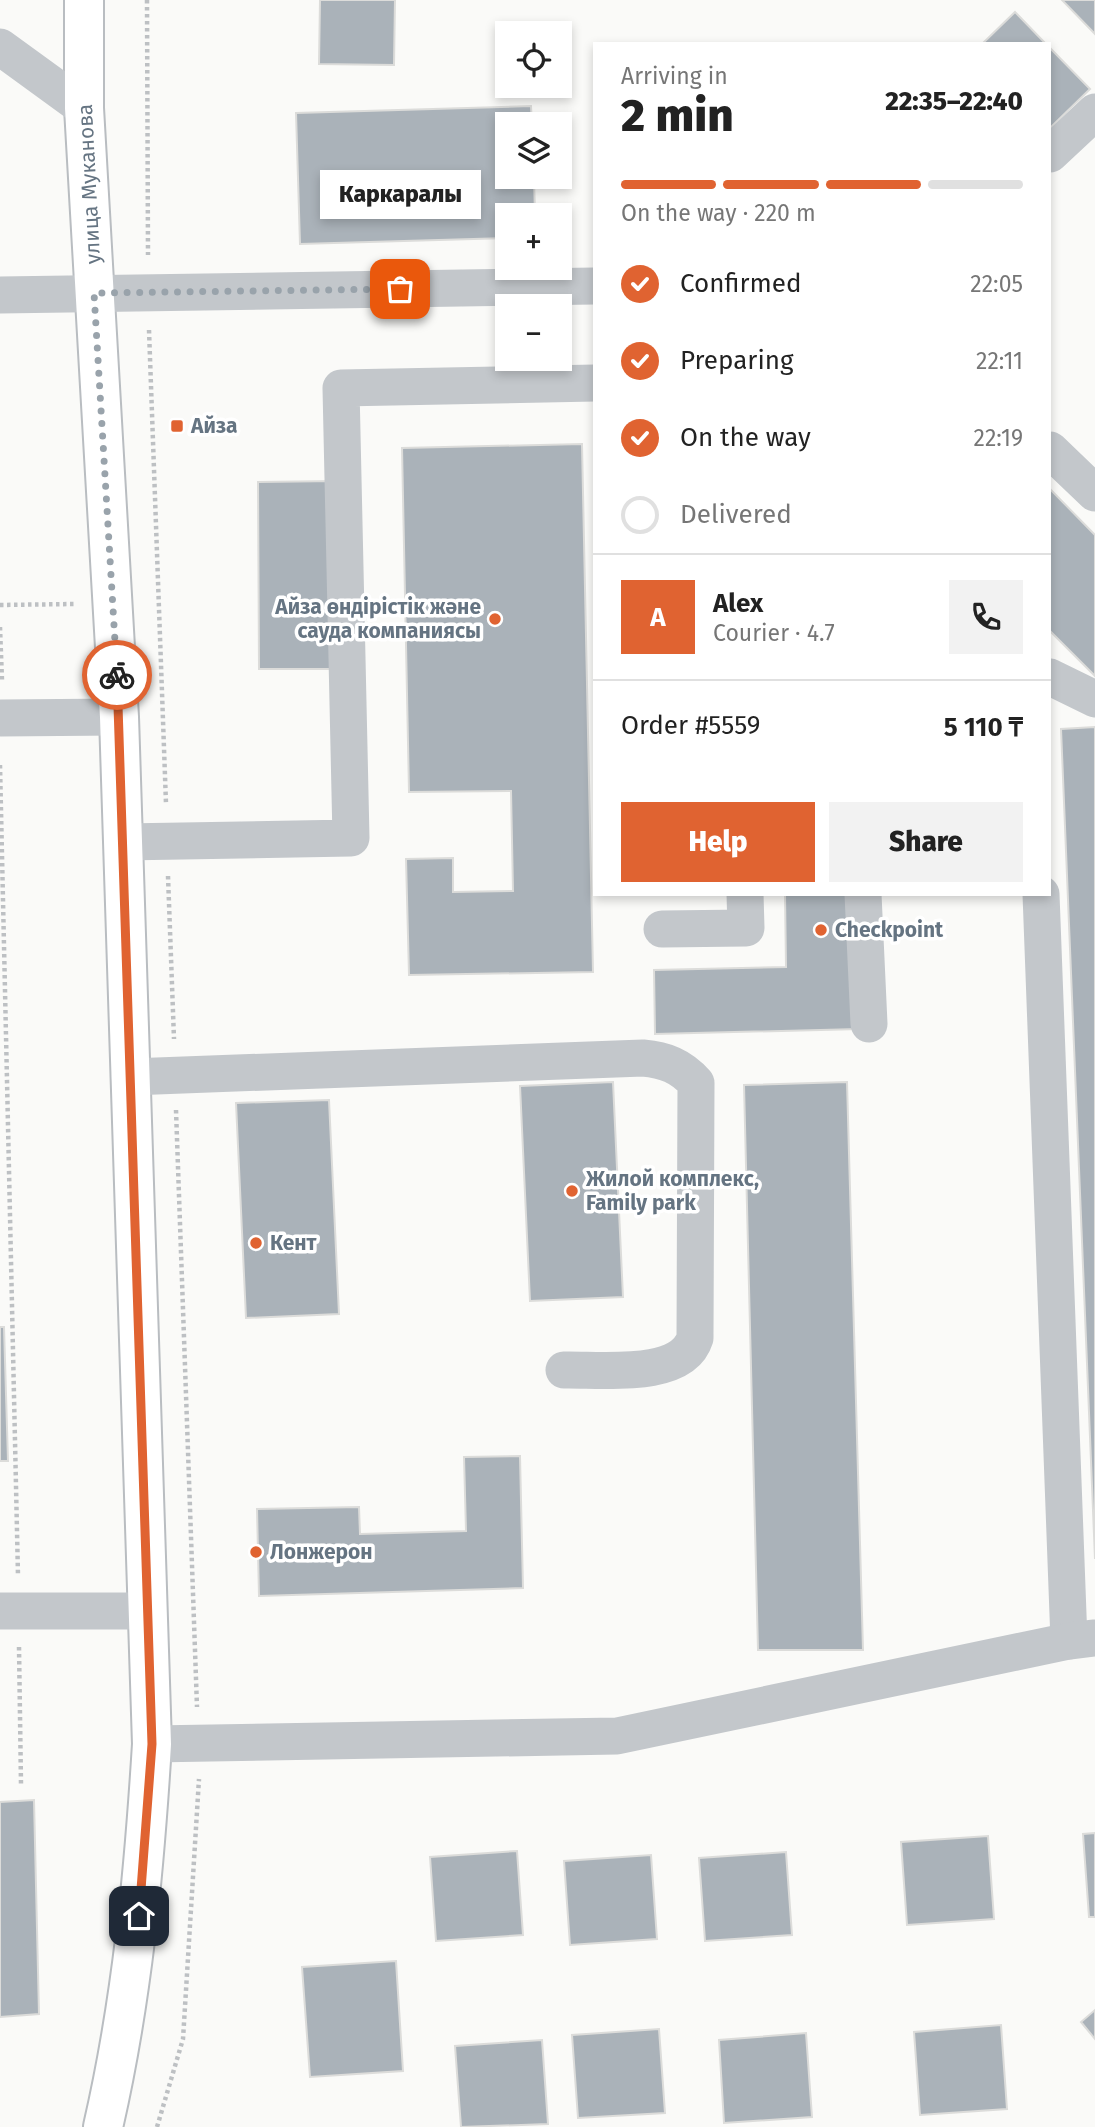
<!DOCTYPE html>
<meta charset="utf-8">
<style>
:root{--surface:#fff;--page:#f2f2f2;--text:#222;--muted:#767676;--line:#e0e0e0;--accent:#e06331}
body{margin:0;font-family:"Fira Sans",sans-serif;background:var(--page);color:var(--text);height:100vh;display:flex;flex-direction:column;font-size:26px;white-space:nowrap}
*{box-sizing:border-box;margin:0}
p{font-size:23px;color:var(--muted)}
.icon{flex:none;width:38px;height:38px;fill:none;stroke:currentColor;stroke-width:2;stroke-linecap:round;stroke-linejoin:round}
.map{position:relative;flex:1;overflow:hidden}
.side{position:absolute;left:593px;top:42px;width:458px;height:854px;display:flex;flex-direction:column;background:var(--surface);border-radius:0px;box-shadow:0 4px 10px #0003}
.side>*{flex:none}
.fabs{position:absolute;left:495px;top:21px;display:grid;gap:14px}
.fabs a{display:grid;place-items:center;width:77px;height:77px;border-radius:0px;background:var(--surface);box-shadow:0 4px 10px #0003;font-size:35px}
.pin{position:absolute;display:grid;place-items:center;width:60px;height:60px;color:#fff;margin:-30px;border-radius:14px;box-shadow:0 4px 10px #0006}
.courier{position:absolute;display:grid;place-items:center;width:70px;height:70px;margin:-35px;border:5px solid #e06331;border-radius:50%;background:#fff;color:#222;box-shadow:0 2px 9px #0007}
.bubble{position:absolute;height:49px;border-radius:0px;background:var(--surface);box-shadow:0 4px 10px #0003;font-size:23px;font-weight:800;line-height:49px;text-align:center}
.summary em{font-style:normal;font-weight:800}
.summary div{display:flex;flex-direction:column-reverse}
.summary{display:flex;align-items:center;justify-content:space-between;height:119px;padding:0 28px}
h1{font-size:46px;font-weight:800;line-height:52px}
.bar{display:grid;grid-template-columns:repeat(4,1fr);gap:10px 7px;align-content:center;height:84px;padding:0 28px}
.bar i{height:9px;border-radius:5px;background:var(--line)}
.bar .on{background:var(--accent)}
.bar p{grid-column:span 4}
.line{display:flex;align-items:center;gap:18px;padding:0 28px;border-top:2px solid var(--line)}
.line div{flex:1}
.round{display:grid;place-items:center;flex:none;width:74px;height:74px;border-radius:0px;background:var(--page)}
ol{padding:0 28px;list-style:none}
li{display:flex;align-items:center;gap:21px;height:77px}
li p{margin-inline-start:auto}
li .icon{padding:7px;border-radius:50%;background:var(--accent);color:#fff;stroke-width:4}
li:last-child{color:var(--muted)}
li i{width:38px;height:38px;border:4px solid var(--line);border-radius:50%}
.primary-button{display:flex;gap:14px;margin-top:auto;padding:14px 28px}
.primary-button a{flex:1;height:80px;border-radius:0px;background:var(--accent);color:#fff;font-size:28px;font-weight:800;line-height:80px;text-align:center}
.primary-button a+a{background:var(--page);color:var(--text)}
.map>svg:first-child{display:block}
</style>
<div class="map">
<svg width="1095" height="2127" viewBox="0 0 1095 2127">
<rect width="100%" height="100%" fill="#fafaf8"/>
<g fill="#aab2b9" stroke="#dcdcda" stroke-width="2">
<polygon points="320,0 395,0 394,65 319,64"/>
<polygon points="1062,0 1095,0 1095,34"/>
<polygon points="1015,12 1046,44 982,44"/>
<polygon points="1050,48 1090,89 1050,128"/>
<polygon points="531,106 532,124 508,124 508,177 534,177 535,215 508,215 508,238 300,244 296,113"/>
<polygon points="582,444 593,972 409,975 406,859 453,858 453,892 513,891 511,791 409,792 402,448"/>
<polygon points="336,481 337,669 259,669 258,482"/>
<polygon points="1050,489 1095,535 1095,676 1050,631"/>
<polygon points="1095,727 1095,1559 1061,729"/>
<polygon points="785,894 855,894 859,1029 655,1034 654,970 786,967"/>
<polygon points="613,1082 623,1297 530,1301 520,1086"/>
<polygon points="847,1082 863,1650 758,1650 744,1085"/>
<polygon points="329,1100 339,1314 246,1318 236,1103"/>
<polygon points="0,1327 4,1327 8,1461 0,1461"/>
<polygon points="520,1456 523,1588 259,1596 257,1509 359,1507 360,1534 466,1531 464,1457"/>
<polygon points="34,1800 39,2014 0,2017 0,1802"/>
<polygon points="1095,1833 1095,1917 1089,1917 1083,1834"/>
<polygon points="988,1836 994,1919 907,1925 901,1842"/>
<polygon points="517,1851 523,1935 436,1941 430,1857"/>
<polygon points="786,1852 792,1935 705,1941 699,1858"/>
<polygon points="651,1855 657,1939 570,1945 564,1861"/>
<polygon points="396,1961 403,2071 310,2077 302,1967"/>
<polygon points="1095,2010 1095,2039 1081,2022"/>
<polygon points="1001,2025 1007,2109 920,2115 914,2032"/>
<polygon points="659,2029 665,2113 578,2118 572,2035"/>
<polygon points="806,2033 812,2117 724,2123 719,2040"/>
<polygon points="542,2040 548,2124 461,2127 455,2046"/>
</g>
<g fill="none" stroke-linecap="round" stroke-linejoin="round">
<g stroke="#b9bdc1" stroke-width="42">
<path id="major" d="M84,0V108L119,717L152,1744C144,1874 132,2001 103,2127"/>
</g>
<g stroke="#bdc0c3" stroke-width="4.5" stroke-dasharray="3.5 3.5" stroke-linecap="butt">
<polyline points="147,0 148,255"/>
<polyline points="149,330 166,804"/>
<polyline points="0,605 74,604"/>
<polyline points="0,627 2,680"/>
<polyline points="0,765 18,1576"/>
<polyline points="168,876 174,1039"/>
<polyline points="176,1110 197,1707"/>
<polyline points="19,1647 21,1784"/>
<polyline points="157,2127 183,2039 199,1779"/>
</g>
<g stroke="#c3c7cb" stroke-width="37">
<polyline points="0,47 84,108"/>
<polyline points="1050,154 1095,112"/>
<polyline points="0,295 595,286"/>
<polyline points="1050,450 1095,493"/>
<polyline points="1050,677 1095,699"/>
<polyline points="0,718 119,717"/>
<polyline points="123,842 351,838 341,388 595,383"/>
<polyline points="863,894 869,1024"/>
<polyline points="1041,894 1069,1641"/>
<polyline points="662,929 746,928 745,894"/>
<path d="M130,1077L643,1058C665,1060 681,1066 696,1083L695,1338C682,1380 600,1369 564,1370"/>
<polyline points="0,1611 147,1611"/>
<polyline points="152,1744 617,1736 1069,1641 1095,1638"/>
</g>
<use href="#major" stroke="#fff" stroke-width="38"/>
</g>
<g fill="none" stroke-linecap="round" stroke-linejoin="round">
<polyline stroke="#99a3ab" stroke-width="7" stroke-dasharray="0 12.6" points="117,675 94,293 400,289"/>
<polyline stroke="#e06331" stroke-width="9" points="117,675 152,1744 139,1916"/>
</g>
<g fill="#e06331" stroke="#fff" stroke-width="2.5">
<rect x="170" y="419" width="14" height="14" rx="3.5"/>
<circle cx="495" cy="619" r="7"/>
<circle cx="821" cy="930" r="7"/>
<circle cx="572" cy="1191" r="7"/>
<circle cx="256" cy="1243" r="7"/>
<circle cx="256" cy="1552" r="7"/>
</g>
<g text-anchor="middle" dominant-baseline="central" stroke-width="7" stroke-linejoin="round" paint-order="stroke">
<g font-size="21" fill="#657482" stroke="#fff">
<text transform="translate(89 184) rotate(-93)">улица Муканова</text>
</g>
<g font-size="21" font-weight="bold" fill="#657482" stroke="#fff" text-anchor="start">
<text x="191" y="426">Айза</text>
<text x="481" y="607" text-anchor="end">Айза өндірістік және<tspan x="481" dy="24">сауда компаниясы</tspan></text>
<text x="835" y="930">Checkpoint</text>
<text x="586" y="1179">Жилой комплекс,<tspan x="586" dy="24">Family park</tspan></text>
<text x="270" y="1243">Кент</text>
<text x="270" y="1552">Лонжерон</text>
</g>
</g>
</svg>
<div class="fabs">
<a><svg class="icon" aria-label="locate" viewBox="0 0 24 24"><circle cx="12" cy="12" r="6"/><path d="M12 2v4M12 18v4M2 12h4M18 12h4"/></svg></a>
<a><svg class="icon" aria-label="layers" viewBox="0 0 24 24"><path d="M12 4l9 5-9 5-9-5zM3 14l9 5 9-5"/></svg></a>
<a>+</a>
<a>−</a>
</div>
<div class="pin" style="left:400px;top:289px;background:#ea580c"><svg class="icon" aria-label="bag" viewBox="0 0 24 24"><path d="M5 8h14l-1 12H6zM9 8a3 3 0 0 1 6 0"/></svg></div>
<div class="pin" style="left:139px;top:1916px;background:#1f2937"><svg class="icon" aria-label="home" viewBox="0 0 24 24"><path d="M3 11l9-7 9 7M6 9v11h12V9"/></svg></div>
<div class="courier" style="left:117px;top:675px"><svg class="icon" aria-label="bike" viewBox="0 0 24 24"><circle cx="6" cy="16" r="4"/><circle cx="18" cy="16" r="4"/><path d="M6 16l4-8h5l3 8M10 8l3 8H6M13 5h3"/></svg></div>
<div class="bubble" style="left:320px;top:170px;width:161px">Каркаралы</div>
<section class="side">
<div class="summary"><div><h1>2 min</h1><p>Arriving in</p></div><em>22:35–22:40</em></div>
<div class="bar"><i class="on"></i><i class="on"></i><i class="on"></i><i></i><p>On the way · 220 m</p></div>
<ol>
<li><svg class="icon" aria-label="check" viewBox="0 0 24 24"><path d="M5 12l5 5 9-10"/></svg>Confirmed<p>22:05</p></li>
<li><svg class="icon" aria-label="check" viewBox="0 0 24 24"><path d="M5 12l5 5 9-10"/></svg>Preparing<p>22:11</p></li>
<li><svg class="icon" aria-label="check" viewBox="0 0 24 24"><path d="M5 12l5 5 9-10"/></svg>On the way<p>22:19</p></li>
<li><i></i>Delivered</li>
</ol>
<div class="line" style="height:126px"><b class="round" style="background:var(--accent);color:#fff">A</b><div><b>Alex</b><p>Courier · 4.7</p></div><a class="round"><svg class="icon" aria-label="phone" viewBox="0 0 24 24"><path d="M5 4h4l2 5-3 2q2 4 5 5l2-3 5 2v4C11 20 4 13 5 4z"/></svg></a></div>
<div class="line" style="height:91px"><div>Order #5559</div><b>5 110 ₸</b></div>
<div class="primary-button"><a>Help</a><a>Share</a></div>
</section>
</div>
